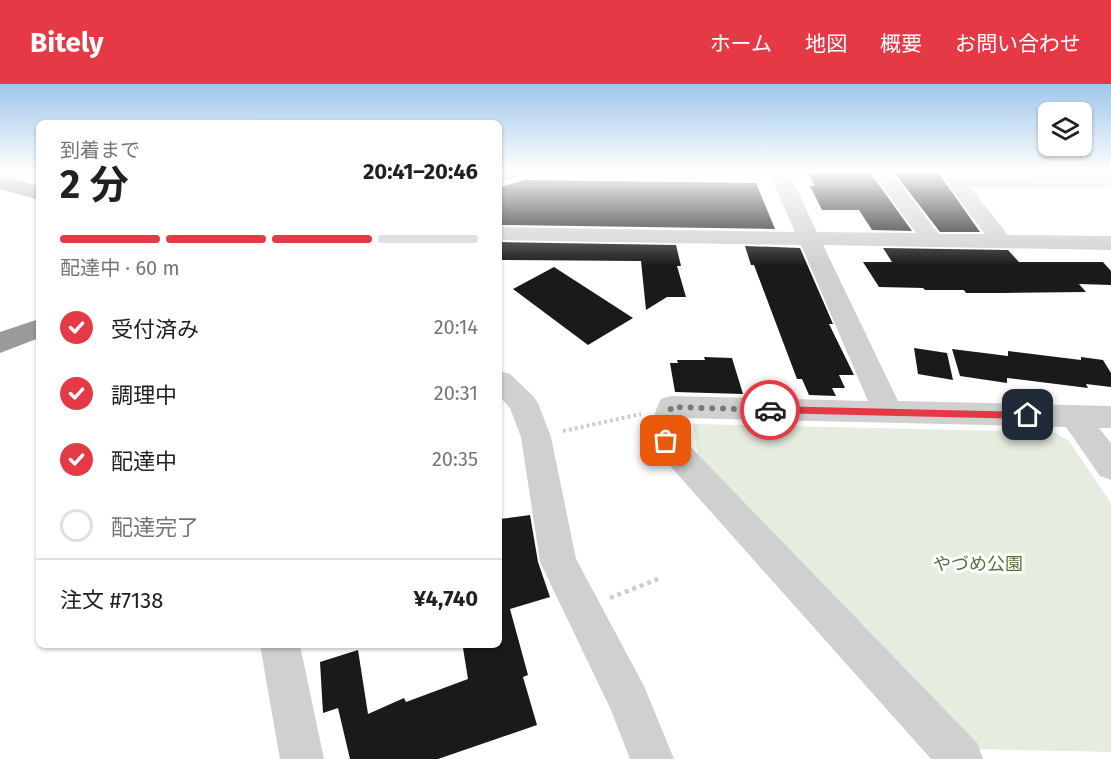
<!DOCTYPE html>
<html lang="ja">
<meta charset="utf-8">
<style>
:root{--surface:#fff;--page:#f2f2f2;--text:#202124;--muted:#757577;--line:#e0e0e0;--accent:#e63946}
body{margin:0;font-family:"Fira Sans","Noto Sans JP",sans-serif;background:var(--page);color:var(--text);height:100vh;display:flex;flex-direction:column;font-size:22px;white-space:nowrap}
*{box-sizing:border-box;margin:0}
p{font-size:20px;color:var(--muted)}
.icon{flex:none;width:33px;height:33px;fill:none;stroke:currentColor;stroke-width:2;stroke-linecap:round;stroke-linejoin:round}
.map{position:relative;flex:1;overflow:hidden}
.side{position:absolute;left:36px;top:36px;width:466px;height:528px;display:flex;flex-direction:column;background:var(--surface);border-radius:9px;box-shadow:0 2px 4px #0004}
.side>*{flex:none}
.buttons{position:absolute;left:1038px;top:18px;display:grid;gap:12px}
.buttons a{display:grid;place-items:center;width:54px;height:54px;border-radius:9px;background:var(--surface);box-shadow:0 2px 4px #0004;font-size:30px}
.pin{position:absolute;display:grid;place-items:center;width:51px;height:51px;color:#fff;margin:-26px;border-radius:12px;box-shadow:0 3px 9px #0006}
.courier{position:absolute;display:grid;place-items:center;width:60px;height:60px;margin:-30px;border:4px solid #e63946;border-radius:50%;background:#fff;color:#222;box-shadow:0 2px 8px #0007}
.summary em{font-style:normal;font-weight:700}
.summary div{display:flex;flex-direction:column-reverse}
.summary{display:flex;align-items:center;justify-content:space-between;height:102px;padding:0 24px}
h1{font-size:39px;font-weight:700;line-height:45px}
.bar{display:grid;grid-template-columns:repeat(4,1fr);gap:9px 6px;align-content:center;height:72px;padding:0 24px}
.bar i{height:8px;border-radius:4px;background:var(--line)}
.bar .current{background:var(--accent)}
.bar p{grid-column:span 4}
.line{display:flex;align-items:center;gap:15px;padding:0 24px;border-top:2px solid var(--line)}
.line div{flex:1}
ol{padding:0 24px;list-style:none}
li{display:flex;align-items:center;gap:18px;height:66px}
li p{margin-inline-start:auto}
li .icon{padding:6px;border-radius:50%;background:var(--accent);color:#fff;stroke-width:4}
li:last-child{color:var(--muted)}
li i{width:33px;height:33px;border:3px solid var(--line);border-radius:50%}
header{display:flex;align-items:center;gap:36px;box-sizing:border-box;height:84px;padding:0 30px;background:var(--accent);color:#fff}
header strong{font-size:28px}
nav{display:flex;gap:33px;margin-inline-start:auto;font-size:21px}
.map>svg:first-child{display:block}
</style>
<header>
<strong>Bitely</strong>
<nav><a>ホーム</a><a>地図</a><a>概要</a><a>お問い合わせ</a></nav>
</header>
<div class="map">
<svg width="1111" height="675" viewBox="0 0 1111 675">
<rect width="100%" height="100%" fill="#fff"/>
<polygon fill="#e6ecdf" points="693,340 1053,348 1069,357 1111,419 1111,668 970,665 699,379"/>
<g fill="#1a1a1a">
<polygon points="807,87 869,87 912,147 872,146 859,126 822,126 810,102 815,102"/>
<polygon points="893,87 937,87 980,148 940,148"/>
<polygon points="525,96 756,99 775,145 500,141 500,103"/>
<polygon points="500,158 676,161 681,182 677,182 686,213 667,213 646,226 641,177 500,176"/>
<polygon points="745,162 800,164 833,240 829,240 854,291 839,291 845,304 832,304 836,312 809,311 802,295 797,295 754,181 751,181"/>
<polygon points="883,164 1008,166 1019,178 1103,178 1111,187 1111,201 1079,200 1086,208 1004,209 966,209 964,206 925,206 923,204 879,203 863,178 892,178"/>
<polygon points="554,183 633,234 588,261 513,205"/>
<polygon points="914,264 947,269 953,296 918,290"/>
<polygon points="952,265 1008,272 1008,267 1081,276 1081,273 1103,276 1111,289 1111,303 1086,300 1088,304 1007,294 1007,299 960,292"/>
<polygon points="704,273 732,274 743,310 675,308 670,279 678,279 677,276 705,276"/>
<polygon points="530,431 538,478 550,513 510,525 528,591 523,593 537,641 438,675 350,675 338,624 323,629 320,578 358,566 368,630 404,614 406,618 468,595 463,564 475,561 500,561 500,435"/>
</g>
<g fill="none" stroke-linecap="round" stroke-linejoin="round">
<polyline stroke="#cdcdcd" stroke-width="4" stroke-dasharray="3 3" stroke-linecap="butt" points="563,347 641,330"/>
<polyline stroke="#cdcdcd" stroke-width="4.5" stroke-dasharray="4 4" stroke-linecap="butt" points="610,514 658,495"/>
<g fill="#d0d0d0" fill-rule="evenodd">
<path d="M768,87H788L817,148L916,149L871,87H890L939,150H985L945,97L948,93L1111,91V103H970L1008,151L1111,152V166L823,161L898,317L1111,322V344H1099L1111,359V396L1100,392L1066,343L684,334L682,354L977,659L983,675H931L655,365C648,352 653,329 661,315L671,312L868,317L801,161L500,156V143L795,148Z"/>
<polygon points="500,287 510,290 533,312 538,319 551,353 576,475 644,602 674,675 630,675 611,626 540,478 521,353 510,324 500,313"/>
<polygon points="260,561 300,561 324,675 280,675"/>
</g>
<g fill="#9a9a9a" fill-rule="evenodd">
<polygon points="500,87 530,87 527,91 500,97"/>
<polygon points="0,91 39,102 39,116 0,105"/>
<polygon points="39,235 39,254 0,269 0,248"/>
</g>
</g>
<linearGradient id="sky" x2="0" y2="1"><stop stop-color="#9ec6ea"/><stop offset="0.48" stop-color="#fff"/><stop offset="1" stop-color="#fff" stop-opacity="0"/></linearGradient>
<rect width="1111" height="182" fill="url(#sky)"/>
<polygon fill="#e63946" points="770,322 1028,328 1033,331 1028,335 770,329 765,326"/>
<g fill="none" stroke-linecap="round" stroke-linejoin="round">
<polyline stroke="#7a7a7a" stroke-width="6" stroke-dasharray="0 10.8" points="666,357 671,323 770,326"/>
</g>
<g text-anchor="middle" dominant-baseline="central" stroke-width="6" stroke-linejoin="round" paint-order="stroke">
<g font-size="18" fill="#56703f" stroke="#fff">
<text x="978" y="480">やづめ公園</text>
</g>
</g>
</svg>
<div class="buttons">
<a><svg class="icon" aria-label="layers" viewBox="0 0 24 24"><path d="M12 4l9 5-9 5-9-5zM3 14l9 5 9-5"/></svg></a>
</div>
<div class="pin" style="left:666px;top:357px;background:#ea580c"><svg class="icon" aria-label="bag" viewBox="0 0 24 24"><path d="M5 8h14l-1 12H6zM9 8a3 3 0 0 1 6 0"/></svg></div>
<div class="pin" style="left:1028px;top:331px;background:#1f2937"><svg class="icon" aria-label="home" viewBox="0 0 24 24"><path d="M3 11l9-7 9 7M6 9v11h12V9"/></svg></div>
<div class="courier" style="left:770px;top:326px"><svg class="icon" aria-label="car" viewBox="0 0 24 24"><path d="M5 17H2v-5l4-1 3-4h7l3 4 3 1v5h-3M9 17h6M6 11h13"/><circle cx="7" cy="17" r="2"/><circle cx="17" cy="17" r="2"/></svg></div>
<section class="side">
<div class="summary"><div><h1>2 分</h1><p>到着まで</p></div><em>20:41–20:46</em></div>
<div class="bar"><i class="current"></i><i class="current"></i><i class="current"></i><i></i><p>配達中 · 60 m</p></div>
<ol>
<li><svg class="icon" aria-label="check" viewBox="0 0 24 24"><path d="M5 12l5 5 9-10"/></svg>受付済み<p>20:14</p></li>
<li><svg class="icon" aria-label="check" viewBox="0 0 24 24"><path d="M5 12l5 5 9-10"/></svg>調理中<p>20:31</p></li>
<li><svg class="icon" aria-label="check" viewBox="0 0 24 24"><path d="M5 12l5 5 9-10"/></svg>配達中<p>20:35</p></li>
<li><i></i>配達完了</li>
</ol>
<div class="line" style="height:78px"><div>注文 #7138</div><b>¥4,740</b></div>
</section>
</div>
